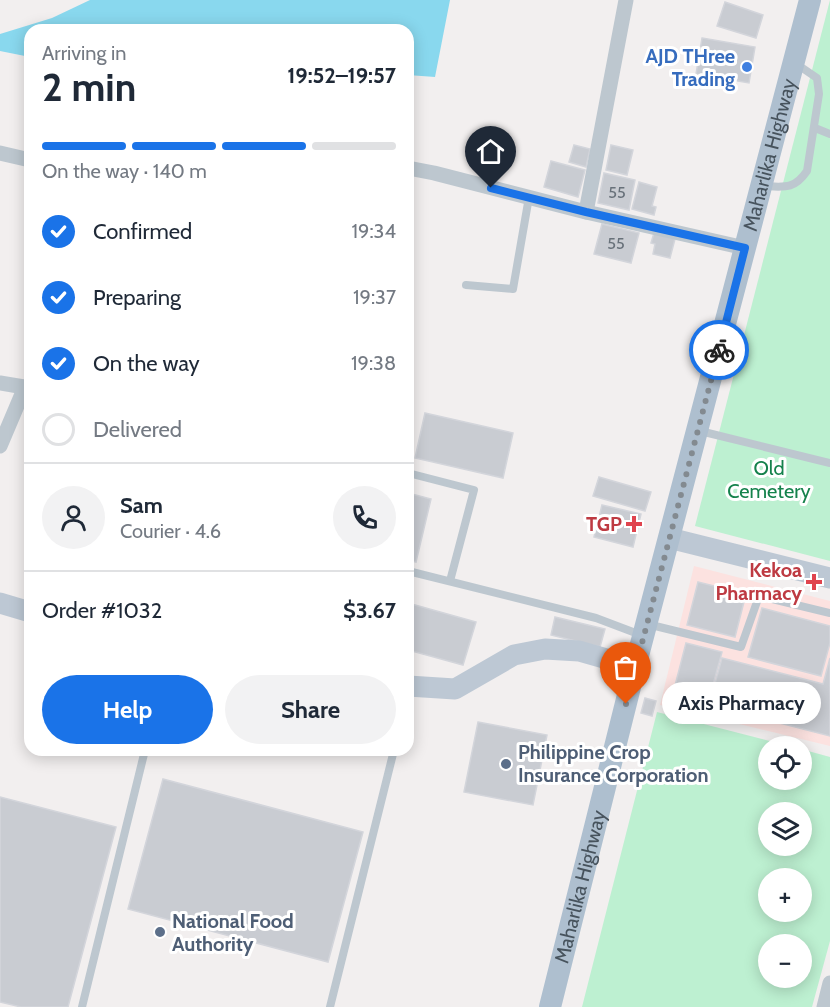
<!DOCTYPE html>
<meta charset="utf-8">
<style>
:root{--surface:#fff;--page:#f2f2f3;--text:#1f2937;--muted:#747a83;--line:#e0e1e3;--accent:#1a73e8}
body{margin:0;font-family:Cabin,sans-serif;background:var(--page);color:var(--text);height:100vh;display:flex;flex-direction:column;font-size:22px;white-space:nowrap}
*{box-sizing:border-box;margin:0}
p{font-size:20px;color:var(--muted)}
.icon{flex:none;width:33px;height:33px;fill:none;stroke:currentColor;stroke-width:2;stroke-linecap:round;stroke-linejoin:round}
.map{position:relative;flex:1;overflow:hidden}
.details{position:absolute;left:24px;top:24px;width:390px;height:732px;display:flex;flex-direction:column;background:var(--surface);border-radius:18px;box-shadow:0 3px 15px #0003}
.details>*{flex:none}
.controls{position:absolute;left:758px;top:736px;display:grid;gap:12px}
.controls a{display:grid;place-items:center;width:54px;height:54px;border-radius:50%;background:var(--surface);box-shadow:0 3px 15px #0003;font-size:30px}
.pin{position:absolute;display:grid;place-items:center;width:51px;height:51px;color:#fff;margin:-62px -26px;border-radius:50% 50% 50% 0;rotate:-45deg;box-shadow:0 0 6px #0007}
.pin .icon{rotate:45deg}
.courier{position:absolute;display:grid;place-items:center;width:60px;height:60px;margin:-30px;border:4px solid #1a73e8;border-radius:50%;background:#fff;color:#222;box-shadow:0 2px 8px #0007}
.bubble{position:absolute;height:42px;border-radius:21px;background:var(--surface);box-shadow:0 3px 15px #0003;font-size:20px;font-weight:700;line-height:42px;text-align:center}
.headline em{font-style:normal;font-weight:700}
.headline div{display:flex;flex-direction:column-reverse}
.headline{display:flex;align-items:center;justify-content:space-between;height:102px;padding:0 18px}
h1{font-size:39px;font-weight:700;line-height:45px}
.bar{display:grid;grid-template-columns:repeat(4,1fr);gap:9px 6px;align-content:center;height:72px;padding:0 18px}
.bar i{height:8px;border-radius:4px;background:var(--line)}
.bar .current{background:var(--accent)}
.bar p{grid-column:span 4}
.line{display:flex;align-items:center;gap:15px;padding:0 18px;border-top:2px solid var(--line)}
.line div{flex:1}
.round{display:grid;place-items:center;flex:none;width:63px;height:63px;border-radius:32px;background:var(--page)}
ol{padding:0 18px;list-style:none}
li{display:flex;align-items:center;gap:18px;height:66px}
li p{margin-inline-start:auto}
li .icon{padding:6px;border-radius:50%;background:var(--accent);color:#fff;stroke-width:4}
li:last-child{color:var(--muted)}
li i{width:33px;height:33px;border:3px solid var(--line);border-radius:50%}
.action{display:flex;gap:12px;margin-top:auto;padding:12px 18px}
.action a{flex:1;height:69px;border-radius:36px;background:var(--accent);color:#fff;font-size:24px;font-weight:700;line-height:69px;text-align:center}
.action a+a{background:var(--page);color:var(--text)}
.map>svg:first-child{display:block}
</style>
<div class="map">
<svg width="830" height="1007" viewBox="0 0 830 1007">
<rect width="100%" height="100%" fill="#f2efef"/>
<polygon fill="#fce2e0" points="694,566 830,601 830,746 660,705"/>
<g fill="#bdf0d1" fill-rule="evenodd">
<polygon points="830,0 830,561 695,526"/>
<path d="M657,712L793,747H768V780H801V749L830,757V941L812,1007H582ZM768,813H801V846H768ZM768,879H801V912H768ZM768,945H801V978H768Z"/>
</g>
<polygon fill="#89d8ee" points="90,0 450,0 435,77 408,75 408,30 30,30 30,57 0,51 0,34 52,18"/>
<g fill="#c9ccd2" stroke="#d3d5db" stroke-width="1.5">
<polygon points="725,2 763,15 756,38 717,26"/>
<polygon points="702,38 755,47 749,83 696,74"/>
<polygon points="574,145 590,149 586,167 569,162"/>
<polygon points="611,145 633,150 627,175 606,170"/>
<polygon points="551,161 585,170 578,197 544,187"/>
<polygon points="604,173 635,180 629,210 598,203"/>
<polygon points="639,182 657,187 652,206 656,207 654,215 632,209"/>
<polygon points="602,224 639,233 631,263 594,254"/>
<polygon points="654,233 675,239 670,258 653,254 655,244 651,243"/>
<polygon points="425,413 513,433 503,478 415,458"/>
<polygon points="599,477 651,492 645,511 593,496"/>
<polygon points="408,493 431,499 416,562 408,560"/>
<polygon points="602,505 641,514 633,547 594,537"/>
<polygon points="698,582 746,594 735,637 687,625"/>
<polygon points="408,603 476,622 463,665 408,650"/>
<polygon points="762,608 830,626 830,643 821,676 748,657"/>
<polygon points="555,617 605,629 600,647 551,635"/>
<polygon points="686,643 722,652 705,714 670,705"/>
<polygon points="722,658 823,684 830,658 830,736 709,705"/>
<polygon points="645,698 656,701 652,716 641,713"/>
<polygon points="478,722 547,735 533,805 464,792"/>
<polygon points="163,779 363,832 328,962 128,909"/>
<polygon points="0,797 116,827 68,1007 21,1007 0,1002"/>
</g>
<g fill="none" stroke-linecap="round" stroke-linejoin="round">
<g stroke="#bdc7cf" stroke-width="8">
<polyline points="815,128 830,134"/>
<path d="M763,186C784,187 794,190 807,171L819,94L817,78L795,63"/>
<polyline points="466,285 513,289 529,197"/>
<polyline points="700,431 830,463"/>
<polyline points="408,473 474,490 450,581"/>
<polyline points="408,571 596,618 641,635"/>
<polyline points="647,624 741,647 759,596 830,613"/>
<polyline points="82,1007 145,750"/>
<polyline points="330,1007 394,750"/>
</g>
<g stroke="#bdc7cf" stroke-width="15">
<polyline points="0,153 30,160"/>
<polyline points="408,168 434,173 586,212 745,248"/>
<polyline points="586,212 626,0"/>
<polyline points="0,383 30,388"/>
<polyline points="0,446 25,387"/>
<polyline points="824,1007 830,983"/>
</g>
<g stroke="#bdc8d4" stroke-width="21">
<polyline points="669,538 830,578"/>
<polyline points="0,603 30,612"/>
<polyline points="408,686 455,689 514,655 545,649 579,651 635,667"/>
</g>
<path stroke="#aebfcf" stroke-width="22" id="s1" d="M550,1007L635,667L810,0"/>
</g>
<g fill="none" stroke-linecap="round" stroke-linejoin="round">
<polyline stroke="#838a90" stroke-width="6" stroke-dasharray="0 10.8" points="626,704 719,350"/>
<polyline stroke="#1a73e8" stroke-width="8" points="491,188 586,212 745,248 719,350"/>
</g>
<circle fill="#3f7fe0" stroke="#fff" stroke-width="2" cx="747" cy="67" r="6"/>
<g fill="#e0444e" stroke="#fff" stroke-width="2">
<path d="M631 515h6v6h6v6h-6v6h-6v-6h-6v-6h6z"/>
<path d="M811 573h6v6h6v6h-6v6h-6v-6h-6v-6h6z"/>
</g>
<g fill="#5c6f8a" stroke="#fff" stroke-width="2">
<circle cx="506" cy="764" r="6"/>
<circle cx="160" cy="932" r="6"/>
</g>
<g text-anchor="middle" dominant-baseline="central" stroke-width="6" stroke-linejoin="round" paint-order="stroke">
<g font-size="16" fill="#68717a">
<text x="617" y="192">55</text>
<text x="616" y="243">55</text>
</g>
<g font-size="20" font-weight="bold" fill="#366cbe" stroke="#fff" text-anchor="end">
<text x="735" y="56">AJD THree<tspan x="735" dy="23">Trading</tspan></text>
</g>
<g font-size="20" fill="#47535d" stroke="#fff">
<text stroke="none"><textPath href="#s1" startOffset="880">Maharlika Highway</textPath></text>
<text stroke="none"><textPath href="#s1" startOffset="124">Maharlika Highway</textPath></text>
</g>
<g font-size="20" fill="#15824c" stroke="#fff">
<text x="769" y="468">Old<tspan x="769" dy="23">Cemetery</tspan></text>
</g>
<g font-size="20" font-weight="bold" fill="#be3a42" stroke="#fff" text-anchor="end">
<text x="622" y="524">TGP</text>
<text x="802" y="570">Kekoa<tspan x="802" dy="23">Pharmacy</tspan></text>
</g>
<g font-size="20" font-weight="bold" fill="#4e5e75" stroke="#fff" text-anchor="start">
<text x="518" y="752">Philippine Crop<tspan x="518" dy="23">Insurance Corporation</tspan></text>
<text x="172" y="921">National Food<tspan x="172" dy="23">Authority</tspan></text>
</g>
</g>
</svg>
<div class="controls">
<a><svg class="icon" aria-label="locate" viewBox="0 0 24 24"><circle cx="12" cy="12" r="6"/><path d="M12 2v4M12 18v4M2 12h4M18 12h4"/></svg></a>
<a><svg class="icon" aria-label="layers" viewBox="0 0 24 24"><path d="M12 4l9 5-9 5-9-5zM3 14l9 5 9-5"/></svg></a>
<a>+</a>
<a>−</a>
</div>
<div class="pin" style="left:626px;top:704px;background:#ea580c"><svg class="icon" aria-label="bag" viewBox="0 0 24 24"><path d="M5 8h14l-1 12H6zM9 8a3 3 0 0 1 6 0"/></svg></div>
<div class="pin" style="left:491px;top:188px;background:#1f2937"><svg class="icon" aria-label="home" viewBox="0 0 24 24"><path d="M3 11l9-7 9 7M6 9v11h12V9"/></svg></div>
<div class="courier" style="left:719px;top:350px"><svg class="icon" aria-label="bike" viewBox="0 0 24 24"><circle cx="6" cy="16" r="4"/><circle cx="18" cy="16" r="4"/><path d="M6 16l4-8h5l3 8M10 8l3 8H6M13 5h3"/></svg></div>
<div class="bubble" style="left:662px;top:682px;width:159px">Axis Pharmacy</div>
<section class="details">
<div class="headline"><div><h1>2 min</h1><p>Arriving in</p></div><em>19:52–19:57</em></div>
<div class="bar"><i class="current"></i><i class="current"></i><i class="current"></i><i></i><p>On the way · 140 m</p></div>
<ol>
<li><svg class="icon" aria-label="check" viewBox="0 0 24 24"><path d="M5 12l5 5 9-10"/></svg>Confirmed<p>19:34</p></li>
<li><svg class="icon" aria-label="check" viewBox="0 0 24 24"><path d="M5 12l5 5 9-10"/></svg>Preparing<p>19:37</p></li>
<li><svg class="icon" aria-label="check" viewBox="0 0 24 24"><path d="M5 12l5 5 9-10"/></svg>On the way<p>19:38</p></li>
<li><i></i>Delivered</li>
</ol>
<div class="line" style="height:108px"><a class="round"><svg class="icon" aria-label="person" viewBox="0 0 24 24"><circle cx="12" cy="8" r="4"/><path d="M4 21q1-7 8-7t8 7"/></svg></a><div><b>Sam</b><p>Courier · 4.6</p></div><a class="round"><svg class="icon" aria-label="phone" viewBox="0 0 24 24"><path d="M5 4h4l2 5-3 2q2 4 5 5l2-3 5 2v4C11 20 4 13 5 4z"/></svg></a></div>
<div class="line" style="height:78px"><div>Order #1032</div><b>$3.67</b></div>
<div class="action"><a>Help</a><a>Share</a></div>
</section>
</div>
